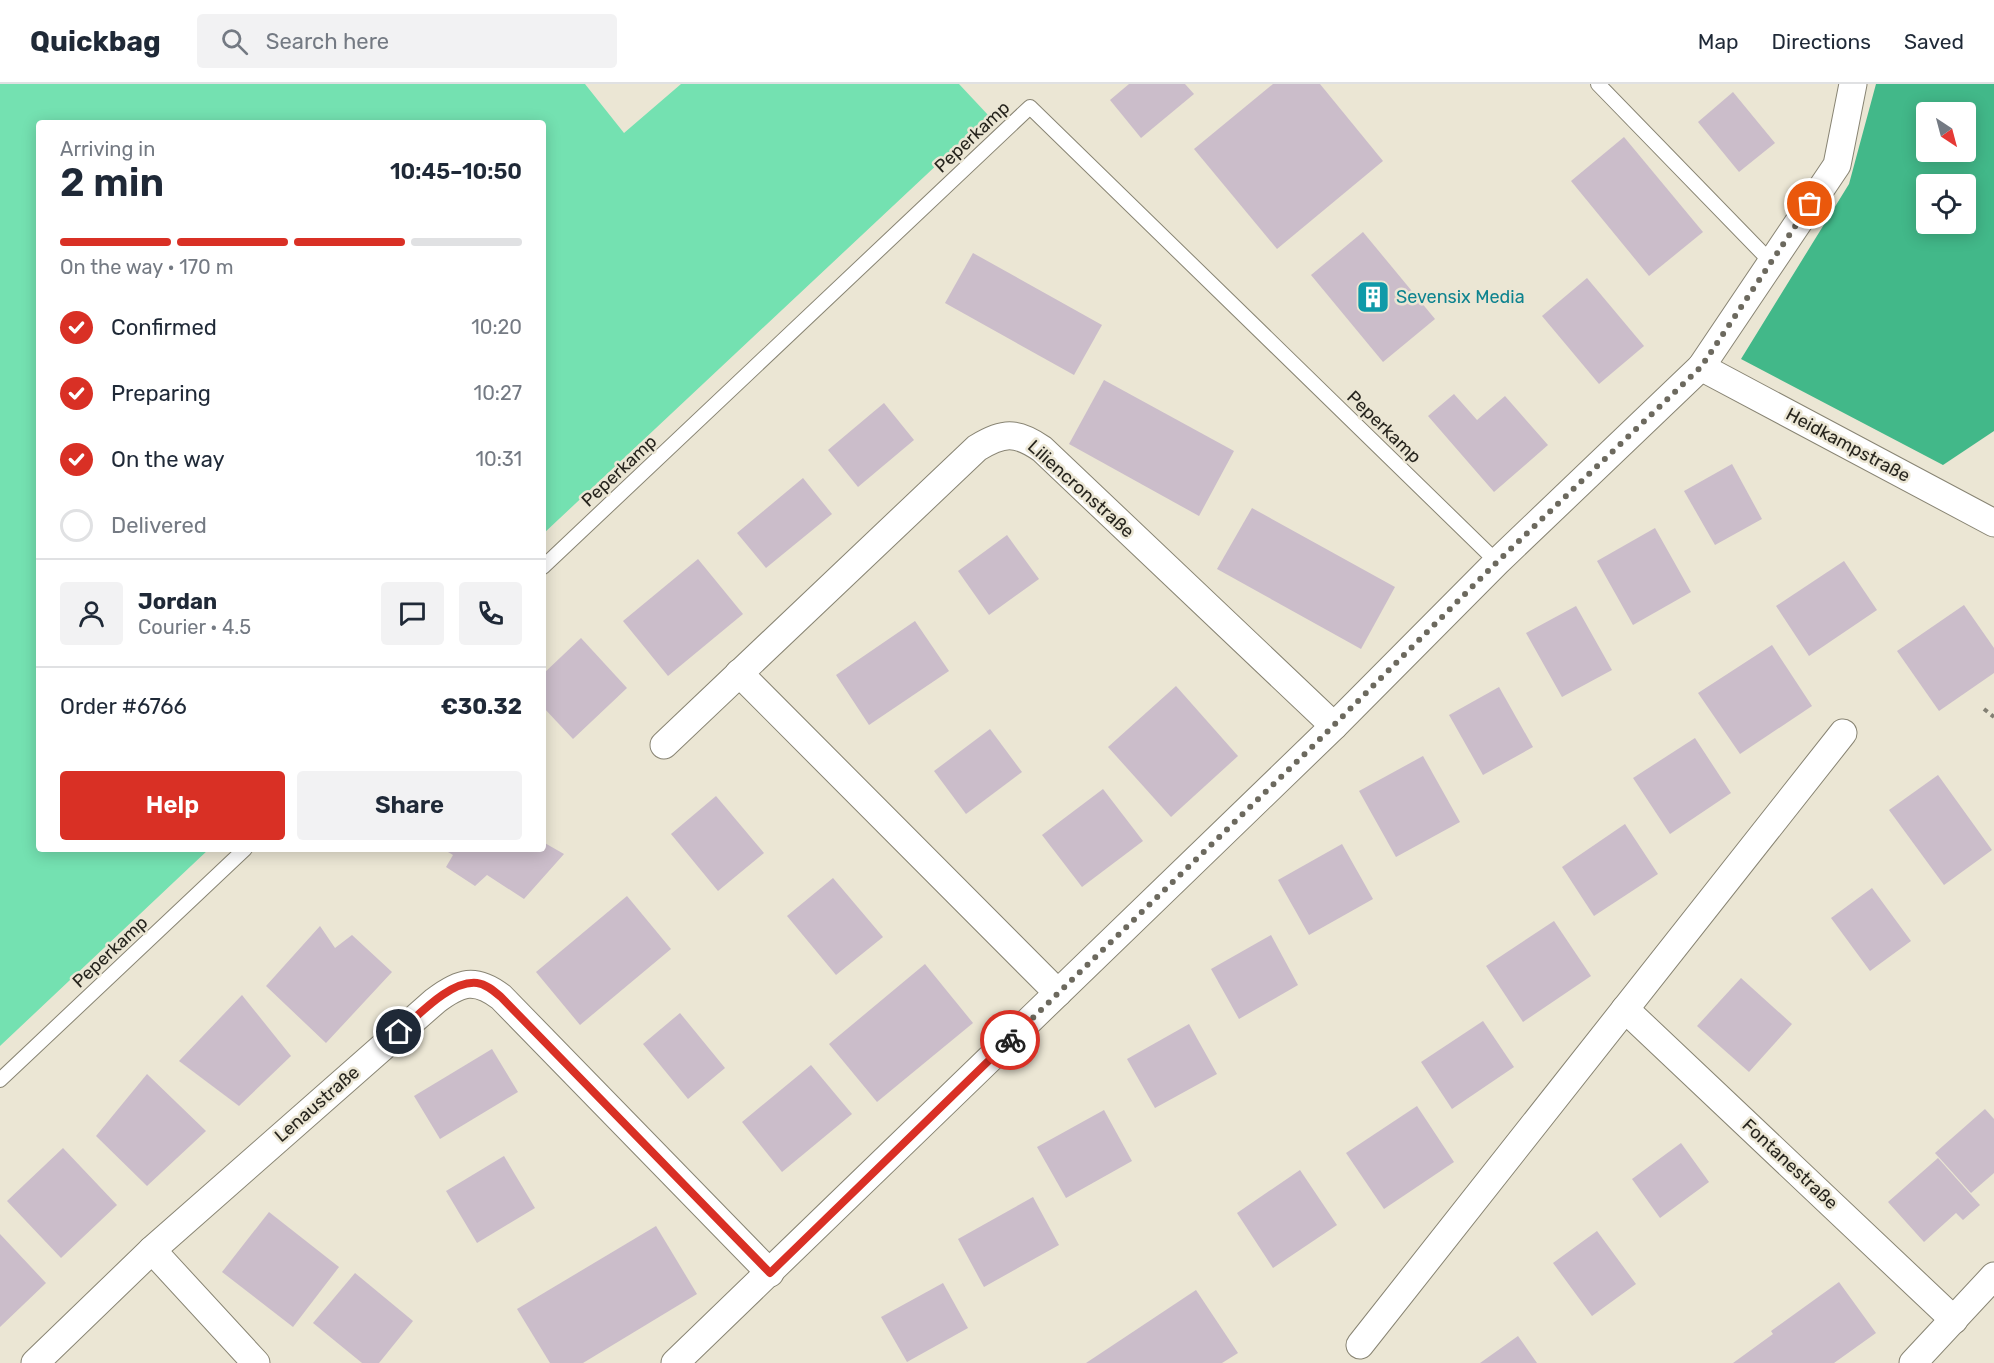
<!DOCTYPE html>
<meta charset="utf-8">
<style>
:root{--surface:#fff;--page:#f2f2f3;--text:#1f2937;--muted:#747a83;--line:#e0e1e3;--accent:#d93025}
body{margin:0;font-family:Rubik,sans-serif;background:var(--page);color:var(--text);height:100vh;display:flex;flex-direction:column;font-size:22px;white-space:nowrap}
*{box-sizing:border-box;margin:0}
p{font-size:20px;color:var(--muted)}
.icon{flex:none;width:33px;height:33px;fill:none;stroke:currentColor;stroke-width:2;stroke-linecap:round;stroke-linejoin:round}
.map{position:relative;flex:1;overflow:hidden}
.panel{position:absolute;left:36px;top:36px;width:510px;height:732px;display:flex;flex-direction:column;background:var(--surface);border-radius:6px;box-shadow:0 3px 15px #0003}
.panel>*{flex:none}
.needle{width:39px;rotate:144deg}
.controls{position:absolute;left:1916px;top:18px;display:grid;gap:12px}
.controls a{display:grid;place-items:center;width:60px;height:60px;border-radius:6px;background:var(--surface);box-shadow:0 3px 15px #0003;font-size:30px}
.pin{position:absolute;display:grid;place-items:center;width:51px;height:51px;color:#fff;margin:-26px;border:3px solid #fff;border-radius:50%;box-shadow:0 2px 6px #0007}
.courier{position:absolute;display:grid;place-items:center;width:60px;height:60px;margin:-30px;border:4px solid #d93025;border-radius:50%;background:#fff;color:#222;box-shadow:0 2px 8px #0007}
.headline em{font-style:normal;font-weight:600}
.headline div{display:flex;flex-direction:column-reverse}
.headline{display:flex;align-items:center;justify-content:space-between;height:102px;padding:0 24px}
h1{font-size:39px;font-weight:600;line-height:45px}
.bar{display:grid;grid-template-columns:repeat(4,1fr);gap:9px 6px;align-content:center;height:72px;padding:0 24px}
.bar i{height:8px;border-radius:4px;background:var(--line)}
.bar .current{background:var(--accent)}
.bar p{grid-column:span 4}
.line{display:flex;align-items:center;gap:15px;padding:0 24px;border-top:2px solid var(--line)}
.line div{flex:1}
.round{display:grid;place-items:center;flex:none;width:63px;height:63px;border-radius:6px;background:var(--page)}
ol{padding:0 24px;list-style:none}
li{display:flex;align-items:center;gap:18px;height:66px}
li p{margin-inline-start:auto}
li .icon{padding:6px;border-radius:50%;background:var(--accent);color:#fff;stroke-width:4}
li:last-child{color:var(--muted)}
li i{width:33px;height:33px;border:3px solid var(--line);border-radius:50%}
.button{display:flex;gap:12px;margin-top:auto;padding:12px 24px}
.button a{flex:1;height:69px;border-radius:6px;background:var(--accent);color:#fff;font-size:24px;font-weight:600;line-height:69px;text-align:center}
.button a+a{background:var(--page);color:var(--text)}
header{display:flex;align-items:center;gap:36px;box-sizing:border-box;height:84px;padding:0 30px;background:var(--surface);border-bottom:2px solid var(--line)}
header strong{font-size:28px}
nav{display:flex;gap:33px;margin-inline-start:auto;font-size:21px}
.search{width:420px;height:54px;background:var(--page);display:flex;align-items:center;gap:15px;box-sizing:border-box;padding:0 21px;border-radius:6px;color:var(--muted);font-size:22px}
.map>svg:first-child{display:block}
</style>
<header>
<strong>Quickbag</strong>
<div class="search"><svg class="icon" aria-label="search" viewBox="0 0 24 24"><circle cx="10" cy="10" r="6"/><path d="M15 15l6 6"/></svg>Search here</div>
<nav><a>Map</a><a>Directions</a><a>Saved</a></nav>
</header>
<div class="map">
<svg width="1994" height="1279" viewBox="0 0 1994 1279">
<rect width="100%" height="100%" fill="#ebe6d4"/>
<polygon fill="#74e1b1" points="0,0 585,0 624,49 681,0 959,0 989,32 543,450 543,39 39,39 39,765 209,765 0,962"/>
<path fill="#42b889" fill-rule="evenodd" d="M1876,0H1994V347L1943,381L1741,275L1849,100ZM1926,28H1965V68H1926ZM1926,100H1965V140H1926Z"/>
<g fill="#cbbdca">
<polygon points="1129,0 1185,0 1194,10 1141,54 1110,16"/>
<polygon points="1273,0 1320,0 1383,77 1277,165 1194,65"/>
<polygon points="1733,8 1775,59 1739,88 1698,38"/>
<polygon points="1624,53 1703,148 1649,192 1571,97"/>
<polygon points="1363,148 1435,235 1383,278 1311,191"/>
<polygon points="973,169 1102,241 1074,291 945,219"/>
<polygon points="1587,194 1644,262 1599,300 1542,232"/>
<polygon points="1104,296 1234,367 1199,432 1069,360"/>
<polygon points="1454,310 1477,336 1505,312 1548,361 1494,408 1428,332"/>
<polygon points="884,319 914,356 858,403 828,366"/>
<polygon points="1732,380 1762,435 1715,461 1684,407"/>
<polygon points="803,394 832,430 766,484 737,449"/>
<polygon points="1252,424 1395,503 1361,565 1217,485"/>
<polygon points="1655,444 1691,508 1633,541 1597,477"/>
<polygon points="1007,451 1039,495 989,531 958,487"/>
<polygon points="698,475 743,530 668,592 623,537"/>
<polygon points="1844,477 1877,526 1809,572 1776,522"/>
<polygon points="1964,521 1994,564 1994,589 1939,627 1897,567"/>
<polygon points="1576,522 1612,586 1562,613 1526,549"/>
<polygon points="915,537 949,587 869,641 836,591"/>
<polygon points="581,554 627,604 573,655 543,623 543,590"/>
<polygon points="1772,561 1812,622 1740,670 1698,609"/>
<polygon points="1176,602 1238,672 1171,733 1108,663"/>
<polygon points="1499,603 1533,663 1483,691 1449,631"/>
<polygon points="990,645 1022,688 966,730 934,687"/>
<polygon points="1695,654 1731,709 1670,750 1633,694"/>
<polygon points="1423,672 1460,738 1396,773 1359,707"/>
<polygon points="1938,691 1992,766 1944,801 1889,726"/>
<polygon points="1103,705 1143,757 1082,803 1042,751"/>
<polygon points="716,712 764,769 718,807 671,750"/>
<polygon points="1625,740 1658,790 1594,832 1562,783"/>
<polygon points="543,758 564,770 524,815 487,791 475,802 446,783 453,771 443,765 543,765"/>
<polygon points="1342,760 1373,815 1309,851 1278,796"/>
<polygon points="833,794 883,853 836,891 787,832"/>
<polygon points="1872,804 1911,857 1870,887 1831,834"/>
<polygon points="627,812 671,865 580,941 536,888"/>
<polygon points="1554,837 1591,892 1523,938 1486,882"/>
<polygon points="320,842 335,864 352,851 392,888 326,959 266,902"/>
<polygon points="1271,851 1298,901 1239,935 1211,885"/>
<polygon points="925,880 973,939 877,1018 829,960"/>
<polygon points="1741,894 1792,940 1749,988 1697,942"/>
<polygon points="242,911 291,972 239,1022 179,977"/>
<polygon points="680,929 725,984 688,1015 643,960"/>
<polygon points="1483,937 1514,983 1452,1025 1421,978"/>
<polygon points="1189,940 1217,990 1155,1024 1127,975"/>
<polygon points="492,965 518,1008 440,1055 414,1012"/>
<polygon points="811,981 852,1030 782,1088 742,1038"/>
<polygon points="147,990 206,1047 147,1102 96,1052"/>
<polygon points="1417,1022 1454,1078 1384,1125 1346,1069"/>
<polygon points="1985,1025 1994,1035 1994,1089 1971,1109 1935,1069"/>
<polygon points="1104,1026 1132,1077 1066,1114 1037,1063"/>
<polygon points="1681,1059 1709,1098 1660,1134 1632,1095"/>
<polygon points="63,1064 117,1121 61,1174 7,1117"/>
<polygon points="504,1072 535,1124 477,1159 446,1107"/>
<polygon points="1938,1074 1980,1121 1963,1136 1956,1129 1924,1158 1888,1118"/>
<polygon points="1300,1086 1337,1141 1273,1184 1237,1129"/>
<polygon points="1033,1113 1059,1161 984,1203 958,1155"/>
<polygon points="269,1128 339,1183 293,1243 222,1188"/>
<polygon points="656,1142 697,1210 583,1279 550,1279 517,1225"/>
<polygon points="1597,1147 1636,1200 1592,1232 1553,1179"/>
<polygon points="0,1150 46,1199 0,1243"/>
<polygon points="355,1189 413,1237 379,1279 362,1279 313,1239"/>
<polygon points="1839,1198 1876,1249 1834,1279 1733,1279 1773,1250 1771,1247"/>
<polygon points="943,1199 968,1244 907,1278 881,1233"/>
<polygon points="1196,1206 1238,1269 1222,1279 1086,1279"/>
<polygon points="1518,1252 1537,1279 1480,1279"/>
</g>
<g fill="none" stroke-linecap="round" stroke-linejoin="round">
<g stroke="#888473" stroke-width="16">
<g id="service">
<polyline points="1598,0 1771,178"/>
<polyline points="543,483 1030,23 1497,478"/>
<polyline points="0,996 245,765"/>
</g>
</g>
<g stroke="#888473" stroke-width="29">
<g id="minor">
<polyline points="1701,283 1994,439"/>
<polyline points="739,589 1058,909"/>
<path d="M664,661L977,364C1003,348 1016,347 1042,365L1334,642"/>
<polyline points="1625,925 1954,1236"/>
<polyline points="152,1166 256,1279"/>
<polyline points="1360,1261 1843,649"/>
<path d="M35,1279L152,1166L435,917C460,898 475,893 501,913L770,1189"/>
<polyline points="675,1279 1334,642 1497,478 1701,283 1837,81 1853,0"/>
<polyline points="1913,1279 1994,1192"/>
</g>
</g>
<polyline stroke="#827f73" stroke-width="4" stroke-dasharray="4.5 4.5" stroke-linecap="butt" points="1984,625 1994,633"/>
<use href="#service" stroke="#fff" stroke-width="14"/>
<use href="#minor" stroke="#fff" stroke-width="27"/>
</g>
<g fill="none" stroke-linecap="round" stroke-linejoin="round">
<polyline stroke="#6c695e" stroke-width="6" stroke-dasharray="0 10.8" points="1010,956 1317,658 1497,478 1701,283 1810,120"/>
<path stroke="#d93025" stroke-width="8" d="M399,948C418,932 450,896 477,899C486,900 494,907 501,913L770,1189L1010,956"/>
</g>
<defs>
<g id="building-square" transform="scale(1.725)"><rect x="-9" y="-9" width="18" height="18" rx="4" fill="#0f9aa8" stroke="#ebe6d4"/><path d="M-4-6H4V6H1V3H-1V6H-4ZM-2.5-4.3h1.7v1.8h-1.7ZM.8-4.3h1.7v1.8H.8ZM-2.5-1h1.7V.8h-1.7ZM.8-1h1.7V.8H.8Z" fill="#fff"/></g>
</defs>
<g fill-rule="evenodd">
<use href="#building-square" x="1373" y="213"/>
</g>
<g text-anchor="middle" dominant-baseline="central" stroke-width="5" stroke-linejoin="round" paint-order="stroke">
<g font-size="18" fill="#27251e" stroke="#ebe6d4">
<text transform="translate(972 53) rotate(-43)">Peperkamp</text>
<text transform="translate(1384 343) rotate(44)">Peperkamp</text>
<text transform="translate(1848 361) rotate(28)">Heidkampstraße</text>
<text transform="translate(619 387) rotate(-43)">Peperkamp</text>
<text transform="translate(1081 405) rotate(42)">Liliencronstraße</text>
<text transform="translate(110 868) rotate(-43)">Peperkamp</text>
<text transform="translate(317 1020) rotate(-41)">Lenaustraße</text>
<text transform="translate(1790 1080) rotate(43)">Fontanestraße</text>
</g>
<g font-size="18" fill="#0d838f" stroke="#ebe6d4" text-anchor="start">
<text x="1396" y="213">Sevensix Media</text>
</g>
</g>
</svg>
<div class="controls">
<a><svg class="needle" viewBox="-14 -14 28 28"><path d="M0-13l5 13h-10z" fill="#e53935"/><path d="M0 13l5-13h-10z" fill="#747a83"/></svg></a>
<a><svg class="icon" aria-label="locate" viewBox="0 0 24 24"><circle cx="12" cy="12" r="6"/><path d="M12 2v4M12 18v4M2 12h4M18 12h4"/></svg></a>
</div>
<div class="pin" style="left:1810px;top:120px;background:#ea580c"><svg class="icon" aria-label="bag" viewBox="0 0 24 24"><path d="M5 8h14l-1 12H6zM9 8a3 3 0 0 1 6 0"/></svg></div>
<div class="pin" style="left:399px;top:948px;background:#1f2937"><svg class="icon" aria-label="home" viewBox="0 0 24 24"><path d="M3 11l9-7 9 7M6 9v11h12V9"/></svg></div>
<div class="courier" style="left:1010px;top:956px"><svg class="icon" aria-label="bike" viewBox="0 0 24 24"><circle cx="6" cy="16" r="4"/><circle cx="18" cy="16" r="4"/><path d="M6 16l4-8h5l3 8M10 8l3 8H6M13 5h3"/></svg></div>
<section class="panel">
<div class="headline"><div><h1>2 min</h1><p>Arriving in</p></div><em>10:45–10:50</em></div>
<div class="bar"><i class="current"></i><i class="current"></i><i class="current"></i><i></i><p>On the way · 170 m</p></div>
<ol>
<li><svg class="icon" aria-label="check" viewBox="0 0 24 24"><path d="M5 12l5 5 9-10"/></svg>Confirmed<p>10:20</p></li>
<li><svg class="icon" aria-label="check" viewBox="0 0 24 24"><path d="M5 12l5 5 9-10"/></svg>Preparing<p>10:27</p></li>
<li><svg class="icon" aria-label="check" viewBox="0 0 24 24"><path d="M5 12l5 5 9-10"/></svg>On the way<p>10:31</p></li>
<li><i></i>Delivered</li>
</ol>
<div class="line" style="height:108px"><a class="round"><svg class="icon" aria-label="person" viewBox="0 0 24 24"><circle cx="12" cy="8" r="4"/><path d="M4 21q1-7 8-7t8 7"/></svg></a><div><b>Jordan</b><p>Courier · 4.5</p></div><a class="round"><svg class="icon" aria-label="chat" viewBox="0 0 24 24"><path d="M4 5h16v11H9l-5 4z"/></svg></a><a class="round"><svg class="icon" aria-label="phone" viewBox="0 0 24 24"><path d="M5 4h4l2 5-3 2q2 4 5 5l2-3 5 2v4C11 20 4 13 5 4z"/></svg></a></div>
<div class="line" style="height:78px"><div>Order #6766</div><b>€30.32</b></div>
<div class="button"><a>Help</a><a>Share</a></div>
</section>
</div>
